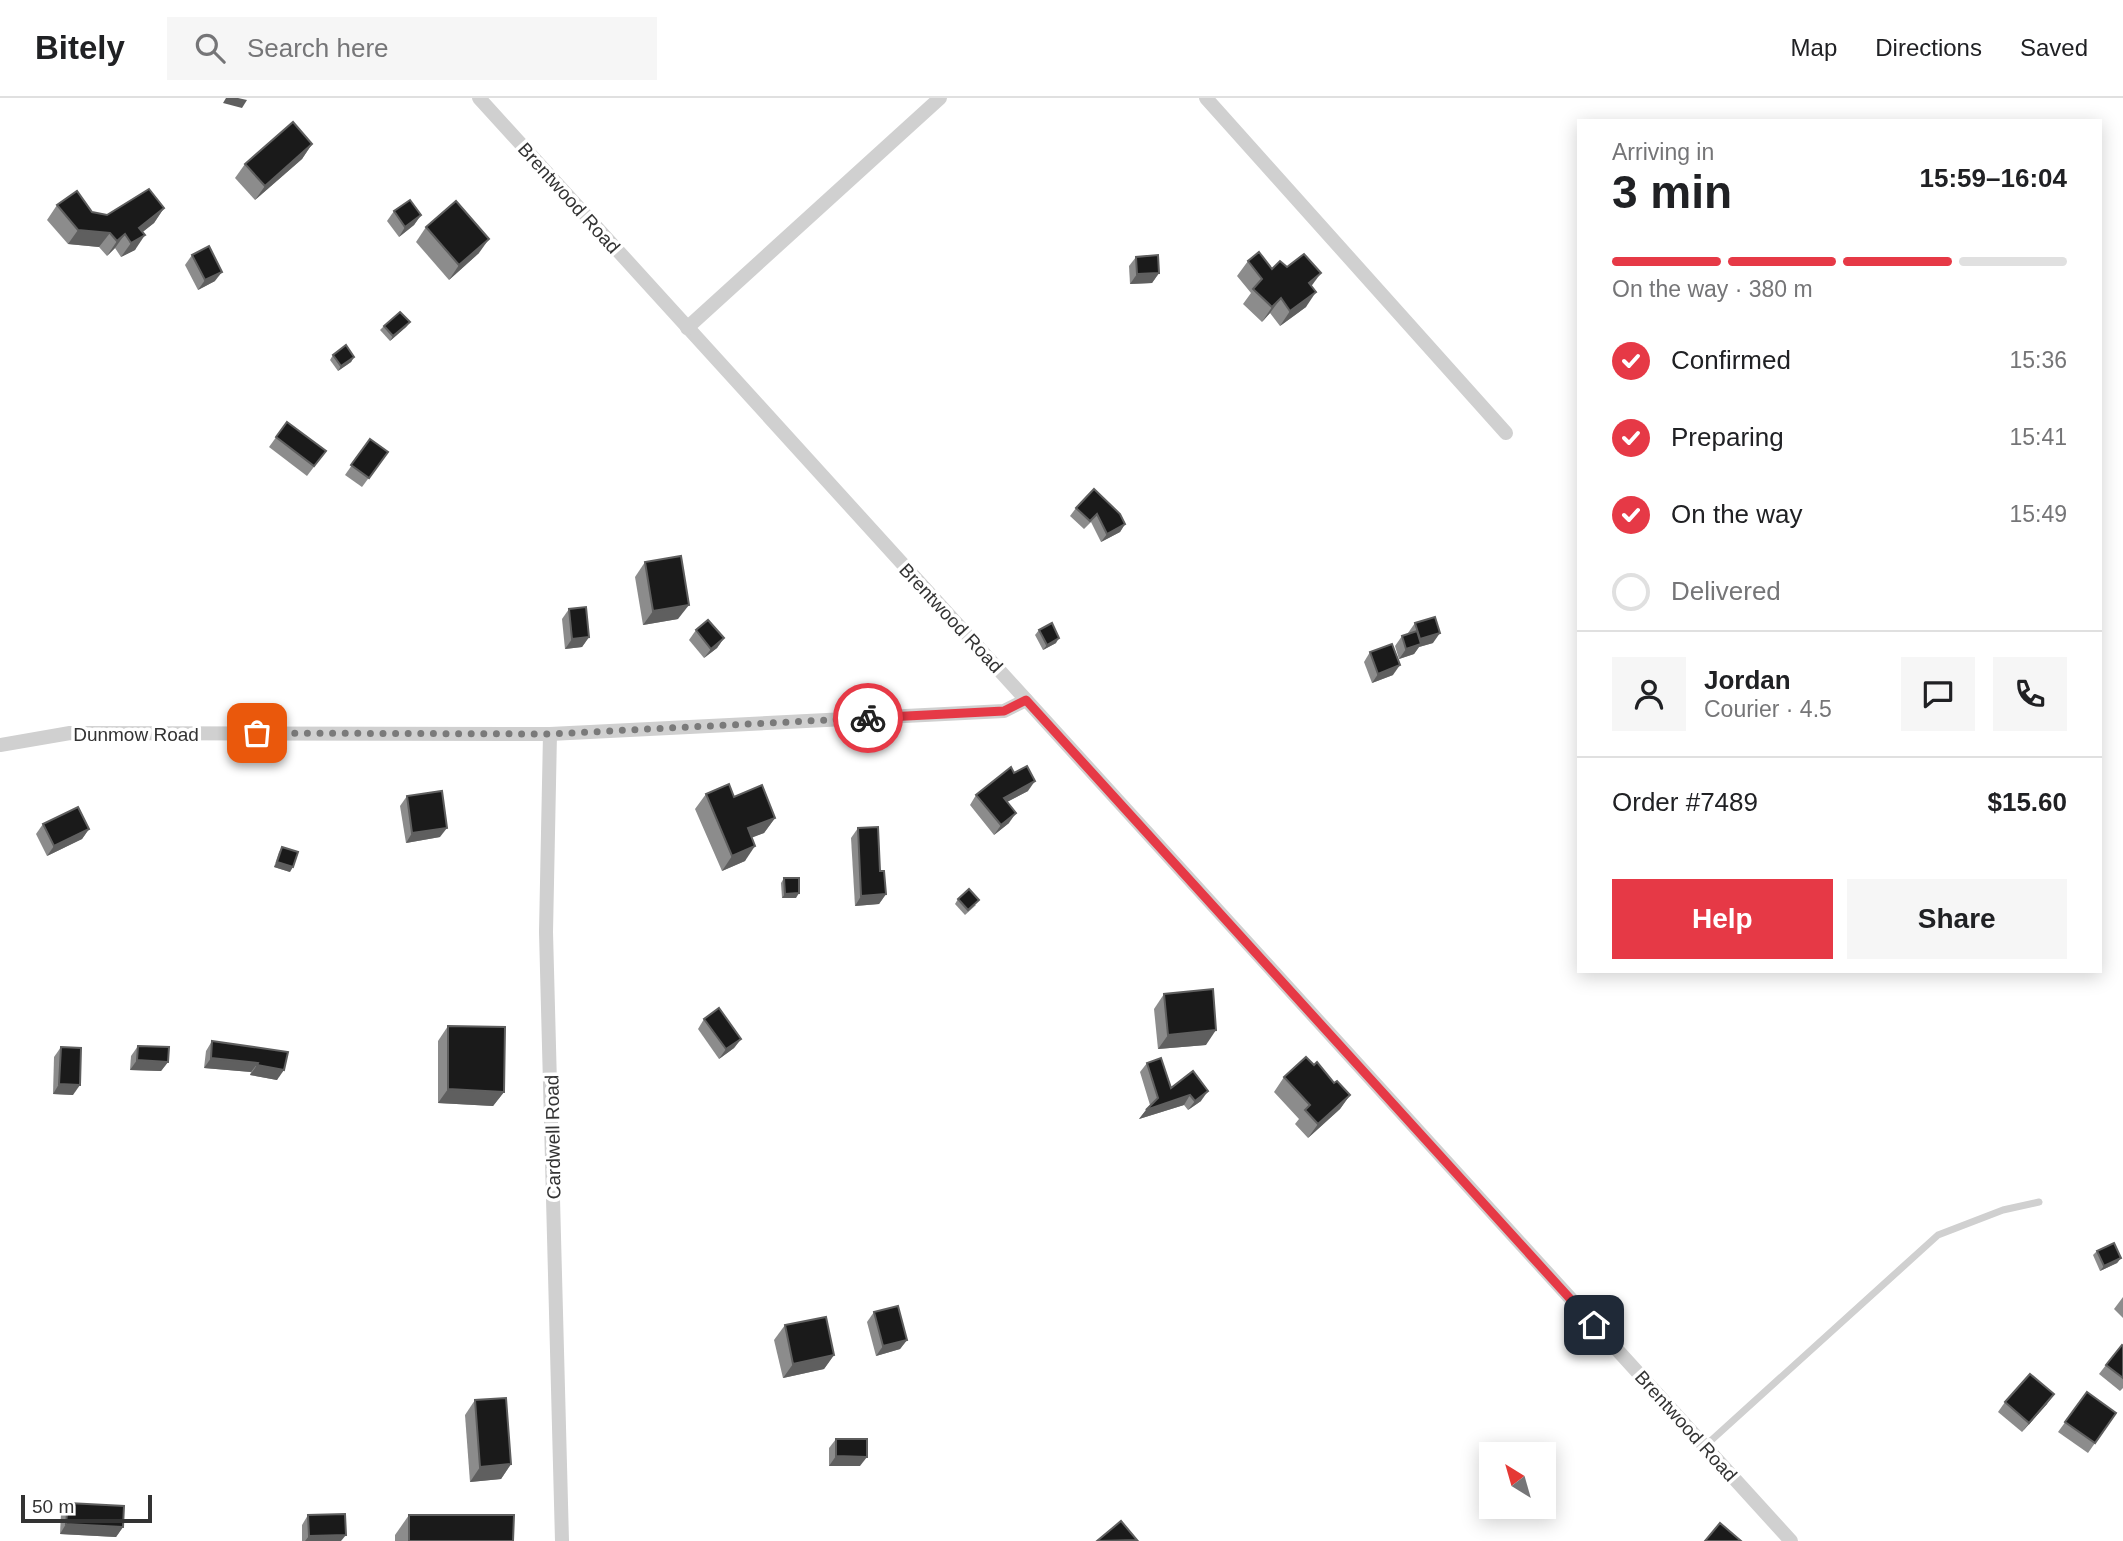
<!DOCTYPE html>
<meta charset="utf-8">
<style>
:root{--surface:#fff;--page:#f6f6f6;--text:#202124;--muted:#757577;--line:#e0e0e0;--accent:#e63946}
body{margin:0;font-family:Arial,sans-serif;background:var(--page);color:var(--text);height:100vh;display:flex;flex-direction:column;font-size:26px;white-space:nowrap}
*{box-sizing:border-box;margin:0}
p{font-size:23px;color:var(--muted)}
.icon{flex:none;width:38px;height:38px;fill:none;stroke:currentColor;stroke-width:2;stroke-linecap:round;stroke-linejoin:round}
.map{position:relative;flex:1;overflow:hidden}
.side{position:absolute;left:1577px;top:21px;width:525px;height:854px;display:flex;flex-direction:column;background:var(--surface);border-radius:0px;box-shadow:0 4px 18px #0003}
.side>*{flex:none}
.needle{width:46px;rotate:323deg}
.controls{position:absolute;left:1479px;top:1344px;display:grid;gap:14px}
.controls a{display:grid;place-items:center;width:77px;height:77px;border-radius:0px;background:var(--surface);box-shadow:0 4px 18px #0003;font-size:35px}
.scale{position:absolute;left:21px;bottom:18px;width:131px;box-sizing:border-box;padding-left:7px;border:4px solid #333;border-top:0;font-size:19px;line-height:24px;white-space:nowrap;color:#333;-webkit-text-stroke:5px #fff;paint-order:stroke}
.pin{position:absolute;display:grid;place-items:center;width:60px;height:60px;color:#fff;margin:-30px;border-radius:14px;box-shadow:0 4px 10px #0006}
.courier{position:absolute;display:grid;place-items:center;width:70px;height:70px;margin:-35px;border:5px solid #e63946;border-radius:50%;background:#fff;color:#222;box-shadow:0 2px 9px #0007}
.summary em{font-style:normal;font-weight:600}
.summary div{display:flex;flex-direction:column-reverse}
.summary{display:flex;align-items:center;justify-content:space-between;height:119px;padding:0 35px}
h1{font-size:46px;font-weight:600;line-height:52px}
.bar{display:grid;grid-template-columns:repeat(4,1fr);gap:10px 7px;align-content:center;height:84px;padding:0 35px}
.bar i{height:9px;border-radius:5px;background:var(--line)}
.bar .current{background:var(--accent)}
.bar p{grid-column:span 4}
.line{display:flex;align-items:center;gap:18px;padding:0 35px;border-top:2px solid var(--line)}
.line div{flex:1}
.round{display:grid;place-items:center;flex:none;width:74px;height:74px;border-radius:0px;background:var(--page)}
ol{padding:0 35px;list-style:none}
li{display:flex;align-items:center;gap:21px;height:77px}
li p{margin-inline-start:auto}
li .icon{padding:7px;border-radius:50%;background:var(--accent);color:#fff;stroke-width:4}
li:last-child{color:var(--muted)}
li i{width:38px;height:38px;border:4px solid var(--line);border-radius:50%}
.button{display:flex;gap:14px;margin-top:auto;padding:14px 35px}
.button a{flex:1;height:80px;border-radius:0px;background:var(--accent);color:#fff;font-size:28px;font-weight:600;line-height:80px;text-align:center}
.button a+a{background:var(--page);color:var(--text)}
header{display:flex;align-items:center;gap:42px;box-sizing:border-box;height:98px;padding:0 35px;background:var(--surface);border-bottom:2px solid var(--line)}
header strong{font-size:33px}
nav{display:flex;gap:38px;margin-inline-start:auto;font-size:24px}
.search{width:490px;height:63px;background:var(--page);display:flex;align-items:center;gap:18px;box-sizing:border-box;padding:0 24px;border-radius:0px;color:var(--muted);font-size:26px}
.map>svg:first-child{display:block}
</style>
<header>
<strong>Bitely</strong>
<div class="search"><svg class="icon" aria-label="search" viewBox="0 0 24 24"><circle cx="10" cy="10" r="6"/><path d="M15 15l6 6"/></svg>Search here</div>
<nav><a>Map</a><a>Directions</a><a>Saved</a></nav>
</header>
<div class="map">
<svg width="2123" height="1443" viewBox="0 0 2123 1443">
<rect width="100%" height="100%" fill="#fff"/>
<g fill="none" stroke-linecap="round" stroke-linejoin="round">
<polyline stroke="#d0d0d0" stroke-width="7" points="1705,1348 1938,1137 2003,1112 2039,1104"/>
<g stroke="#d0d0d0" stroke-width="14">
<polyline points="479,0 1791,1443"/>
<polyline points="1206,0 1506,335"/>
<polyline points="687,230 940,0"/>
<polyline points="550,636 546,834 562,1443"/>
<polyline points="0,647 70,635 550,636 1004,613 1026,602"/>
</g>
</g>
<g fill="#8c8c8c">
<polygon points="312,46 302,61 255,102 235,80 245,66"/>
<polygon points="57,107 107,117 164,110 154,125 142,134 135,152 121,159 115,150 107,158 99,149 68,146 47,122"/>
<polygon points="394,113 421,117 414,127 399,139 387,123"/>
<polygon points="426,129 479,155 449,182 416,144"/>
<polygon points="192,157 215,183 198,192 185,167"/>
<polygon points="1136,159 1159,175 1152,185 1130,186 1129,168"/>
<polygon points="1248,163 1272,171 1311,188 1306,209 1280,228 1270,215 1262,224 1243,206 1251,195 1237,178"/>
<polygon points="410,224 406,229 390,243 380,232 384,228"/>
<polygon points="333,257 354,259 351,264 338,273 330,262"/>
<polygon points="287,324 326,353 307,378 269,349"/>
<polygon points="370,341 388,354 362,389 345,377"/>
<polygon points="1076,410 1125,426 1120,434 1101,444 1091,424 1084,431 1070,418"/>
<polygon points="645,464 678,521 643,527 635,479"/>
<polygon points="569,511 589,539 582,549 565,551 562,521"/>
<polygon points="1415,525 1433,545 1419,549 1414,556 1399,561 1395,548 1402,538 1408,536 1408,535"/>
<polygon points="696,532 724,540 717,550 704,560 689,542"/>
<polygon points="1039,532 1056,545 1043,552 1035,537"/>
<polygon points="1370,554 1393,577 1372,585 1364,564"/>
<polygon points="1014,675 1028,693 1007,704 1009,725 994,737 970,707 976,697"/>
<polygon points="706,696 734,699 775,720 764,735 752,739 745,763 722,773 695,711"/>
<polygon points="407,698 440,739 406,745 400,708"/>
<polygon points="43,726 89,731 82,741 47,758 36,736"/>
<polygon points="858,730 880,773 886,796 879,806 855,808 851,740"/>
<polygon points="282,749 290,774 274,769 279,754"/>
<polygon points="784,780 796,800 782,800 781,785"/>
<polygon points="958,801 976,807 965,817 955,806"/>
<polygon points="1164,896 1206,947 1158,951 1154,911"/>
<polygon points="704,921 741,941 734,950 719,961 698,931"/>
<polygon points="448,928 504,994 493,1008 438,1005 438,943"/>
<polygon points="212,943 288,954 277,982 250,977 251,974 204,970 206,953"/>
<polygon points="138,948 168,964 161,973 130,972 131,958"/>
<polygon points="61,949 73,997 53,996 54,959"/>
<polygon points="1147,965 1171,990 1193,973 1201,1003 1188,1012 1184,1007 1139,1021 1150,1007 1140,974"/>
<polygon points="1314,967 1334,985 1350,997 1340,1011 1308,1040 1295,1026 1299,1021 1274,994 1284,979"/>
<polygon points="2097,1153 2121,1160 2117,1165 2100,1173 2093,1157"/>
<polygon points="2123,1199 2123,1220 2114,1211"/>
<polygon points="874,1214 907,1242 900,1251 876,1258 867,1224"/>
<polygon points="785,1227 834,1257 824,1271 783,1280 774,1242"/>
<polygon points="2123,1248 2123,1290 2120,1293 2099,1276 2106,1267"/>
<polygon points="2087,1294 2116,1315 2088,1355 2058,1334"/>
<polygon points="475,1302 511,1366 501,1381 470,1384 465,1317"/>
<polygon points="2005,1304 2047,1306 2022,1334 1998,1314"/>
<polygon points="836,1341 860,1368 829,1368 829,1350"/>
<polygon points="68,1405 123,1429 116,1439 60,1436 61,1415"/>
<polygon points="308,1417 341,1443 302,1443 302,1427"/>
<polygon points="409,1417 513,1443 395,1443 395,1437"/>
</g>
<g fill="#5f5f5f">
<polygon points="226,0 238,0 247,2 242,10 223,5"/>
<polygon points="312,46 302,61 255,102 265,88"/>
<polygon points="164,110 154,125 129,145 139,130"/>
<polygon points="421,117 414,127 399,139 405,129"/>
<polygon points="78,132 110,135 99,149 68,146"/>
<polygon points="125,136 115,150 107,158 117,143"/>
<polygon points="145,137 135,152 121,159 131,145"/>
<polygon points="489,141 479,155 449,182 459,167"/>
<polygon points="222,174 215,183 198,192 205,182"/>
<polygon points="1159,175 1152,185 1130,186 1137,176"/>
<polygon points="1321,175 1310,190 1309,185"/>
<polygon points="1316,194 1306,209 1280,228 1290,213"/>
<polygon points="1281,200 1270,215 1262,224 1272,209"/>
<polygon points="410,224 406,229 390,243 393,238"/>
<polygon points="354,259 351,264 338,273 341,268"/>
<polygon points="1125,426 1120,434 1101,444 1107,436"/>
<polygon points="689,507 678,521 643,527 653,513"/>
<polygon points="1440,535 1433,545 1419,549 1414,556 1399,561 1406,551 1420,541"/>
<polygon points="589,539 582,549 565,551 572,541"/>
<polygon points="724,540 717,550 704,560 711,551"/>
<polygon points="1059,540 1056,545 1043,552 1047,547"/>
<polygon points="1400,567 1393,577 1372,585 1378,576"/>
<polygon points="1035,683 1028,693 997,709 1004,700"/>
<polygon points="1016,715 1009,725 994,737 1001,727"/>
<polygon points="775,720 764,735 738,745 748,730"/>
<polygon points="447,730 440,739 406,745 412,735"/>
<polygon points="89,731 82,741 47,758 54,748"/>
<polygon points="755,748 745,763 722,773 732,758"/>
<polygon points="277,764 293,769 290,774 274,769"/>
<polygon points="799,795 796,800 782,800 785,796"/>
<polygon points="886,796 879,806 855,808 861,798"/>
<polygon points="1216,932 1206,947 1158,951 1168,937"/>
<polygon points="741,941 734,950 719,961 726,951"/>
<polygon points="211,960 258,965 251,974 204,970"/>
<polygon points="137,962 168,964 161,973 130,972"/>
<polygon points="257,967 284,972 277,982 250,977"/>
<polygon points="59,986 80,987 73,997 53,996"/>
<polygon points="448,991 504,994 493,1008 438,1005"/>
<polygon points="1208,993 1201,1003 1188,1012 1195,1003"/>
<polygon points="1190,997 1184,1007 1139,1021 1146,1012"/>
<polygon points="1350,997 1340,1011 1308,1040 1318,1026"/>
<polygon points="2121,1160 2117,1165 2100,1173 2104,1168"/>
<polygon points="907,1242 900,1251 876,1258 883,1248"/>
<polygon points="834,1257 824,1271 783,1280 793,1266"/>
<polygon points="2054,1296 2047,1306 2022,1334 2029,1325"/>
<polygon points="836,1358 867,1359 860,1368 829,1368"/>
<polygon points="511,1366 501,1381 470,1384 480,1369"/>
<polygon points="66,1426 123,1429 116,1439 60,1436"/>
<polygon points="346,1437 341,1443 305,1443 309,1438"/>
</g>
<g fill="#1a1a1a" stroke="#5f5f5f" stroke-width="2">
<polygon points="293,24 312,46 265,88 245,66"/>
<polygon points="149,91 164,110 139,130 145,137 131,145 125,136 117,143 110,135 78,132 57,107 77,93 92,114 107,117"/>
<polygon points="410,102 421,117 405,129 394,113"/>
<polygon points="456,103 489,141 459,167 426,129"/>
<polygon points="209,148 222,174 205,182 192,157"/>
<polygon points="1259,154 1272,171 1280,163 1287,169 1304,156 1321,175 1309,185 1316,194 1290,213 1281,200 1272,209 1253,191 1262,181 1248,163"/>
<polygon points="1158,157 1159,175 1137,176 1136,159"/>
<polygon points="400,214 410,224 393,238 384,228"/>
<polygon points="346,247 354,259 341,268 333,257"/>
<polygon points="287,324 326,353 314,368 276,339"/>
<polygon points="370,341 388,354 369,380 351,367"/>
<polygon points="1094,391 1120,416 1125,426 1107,436 1097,416 1090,423 1076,410"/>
<polygon points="681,458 689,507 653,513 645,464"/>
<polygon points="586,509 589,539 572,541 569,511"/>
<polygon points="1435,519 1440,535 1420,541 1415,525"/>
<polygon points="708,522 724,540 711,551 696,532"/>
<polygon points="1052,525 1059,540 1047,547 1039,532"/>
<polygon points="1417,533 1421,546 1406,551 1402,538"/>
<polygon points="1392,546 1400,567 1378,576 1370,554"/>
<polygon points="1027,668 1035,683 1004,700 1016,715 1001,727 976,697 1011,669 1014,675"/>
<polygon points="729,686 734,699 762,687 775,720 748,730 755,748 732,758 706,696"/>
<polygon points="442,693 447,730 412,735 407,698"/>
<polygon points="78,709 89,731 54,748 43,726"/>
<polygon points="878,729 880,773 884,773 886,796 861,798 858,730"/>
<polygon points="282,749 298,754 293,769 277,764"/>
<polygon points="784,780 799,780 799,795 785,796"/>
<polygon points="969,791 979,802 968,812 958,801"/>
<polygon points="1213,891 1216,932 1168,937 1164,896"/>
<polygon points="719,910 741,941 726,951 704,921"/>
<polygon points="448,928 505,929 504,994 448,991"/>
<polygon points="212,943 288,954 284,972 257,967 258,965 211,960"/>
<polygon points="138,948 169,949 168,964 137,962"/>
<polygon points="61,949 81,950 80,987 59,986"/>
<polygon points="1306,959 1314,967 1317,964 1334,985 1337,983 1350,997 1318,1026 1305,1012 1310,1007 1284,979"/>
<polygon points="1161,960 1171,990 1193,973 1208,993 1195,1003 1190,997 1146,1012 1158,1000 1147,965"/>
<polygon points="2114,1145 2121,1160 2104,1168 2097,1153"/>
<polygon points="898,1208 907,1242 883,1248 874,1214"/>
<polygon points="826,1219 834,1257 793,1266 785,1227"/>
<polygon points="2122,1247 2123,1248 2123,1280 2106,1267"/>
<polygon points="2030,1276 2054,1296 2029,1325 2005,1304"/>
<polygon points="2087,1294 2116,1315 2095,1345 2065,1324"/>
<polygon points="506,1300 511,1366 480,1369 475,1302"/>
<polygon points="836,1341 867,1341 867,1359 836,1358"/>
<polygon points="68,1405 124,1408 123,1429 66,1426"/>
<polygon points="345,1416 346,1437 309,1438 308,1417"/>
<polygon points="409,1417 514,1417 513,1443 409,1443"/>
<polygon points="1121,1423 1137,1442 1097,1443"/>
<polygon points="1720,1425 1741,1443 1705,1443"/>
</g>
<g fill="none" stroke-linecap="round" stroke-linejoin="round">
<polyline stroke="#7a7a7a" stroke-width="7" stroke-dasharray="0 12.6" points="257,635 550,636 868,620"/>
<polyline stroke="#e63946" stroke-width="9" points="868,620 1004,613 1026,602 1594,1227"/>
</g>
<g text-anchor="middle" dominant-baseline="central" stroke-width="7" stroke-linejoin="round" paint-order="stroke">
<g font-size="19" fill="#333" stroke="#fff">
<text transform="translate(569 100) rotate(48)">Brentwood Road</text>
<text transform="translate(951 520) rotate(47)">Brentwood Road</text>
<text x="136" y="636">Dunmow Road</text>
<text transform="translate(553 1039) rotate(-91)">Cardwell Road</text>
<text transform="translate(1686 1328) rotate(48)">Brentwood Road</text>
</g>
</g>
</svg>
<div class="controls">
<a><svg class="needle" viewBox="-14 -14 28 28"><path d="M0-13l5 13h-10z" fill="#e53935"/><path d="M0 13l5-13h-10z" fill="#757577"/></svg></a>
</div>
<div class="scale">50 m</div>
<div class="pin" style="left:257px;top:635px;background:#ea580c"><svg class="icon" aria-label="bag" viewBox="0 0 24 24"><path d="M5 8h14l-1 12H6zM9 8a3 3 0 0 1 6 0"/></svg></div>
<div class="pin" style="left:1594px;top:1227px;background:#1f2937"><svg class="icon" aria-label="home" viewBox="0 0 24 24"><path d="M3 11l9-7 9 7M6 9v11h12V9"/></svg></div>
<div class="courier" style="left:868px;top:620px"><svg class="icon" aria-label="bike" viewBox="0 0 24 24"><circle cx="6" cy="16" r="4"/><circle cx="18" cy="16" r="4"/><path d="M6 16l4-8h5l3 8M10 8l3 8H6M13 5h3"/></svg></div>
<section class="side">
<div class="summary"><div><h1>3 min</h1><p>Arriving in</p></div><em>15:59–16:04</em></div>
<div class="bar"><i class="current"></i><i class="current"></i><i class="current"></i><i></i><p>On the way · 380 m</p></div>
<ol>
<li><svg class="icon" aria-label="check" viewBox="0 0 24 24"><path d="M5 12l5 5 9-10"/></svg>Confirmed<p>15:36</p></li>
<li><svg class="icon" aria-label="check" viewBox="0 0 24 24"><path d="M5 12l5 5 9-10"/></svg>Preparing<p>15:41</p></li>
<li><svg class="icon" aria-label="check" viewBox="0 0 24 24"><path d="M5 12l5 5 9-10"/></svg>On the way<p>15:49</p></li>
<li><i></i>Delivered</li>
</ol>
<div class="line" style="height:126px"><a class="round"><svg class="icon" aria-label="person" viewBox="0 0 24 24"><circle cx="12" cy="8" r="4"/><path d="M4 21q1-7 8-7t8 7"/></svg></a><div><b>Jordan</b><p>Courier · 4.5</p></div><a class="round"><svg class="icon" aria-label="chat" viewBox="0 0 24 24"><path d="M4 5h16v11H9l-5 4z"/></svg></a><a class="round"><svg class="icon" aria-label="phone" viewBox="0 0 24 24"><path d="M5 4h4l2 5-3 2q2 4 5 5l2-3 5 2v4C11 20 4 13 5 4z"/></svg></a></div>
<div class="line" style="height:91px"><div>Order #7489</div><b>$15.60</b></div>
<div class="button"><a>Help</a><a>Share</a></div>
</section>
</div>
